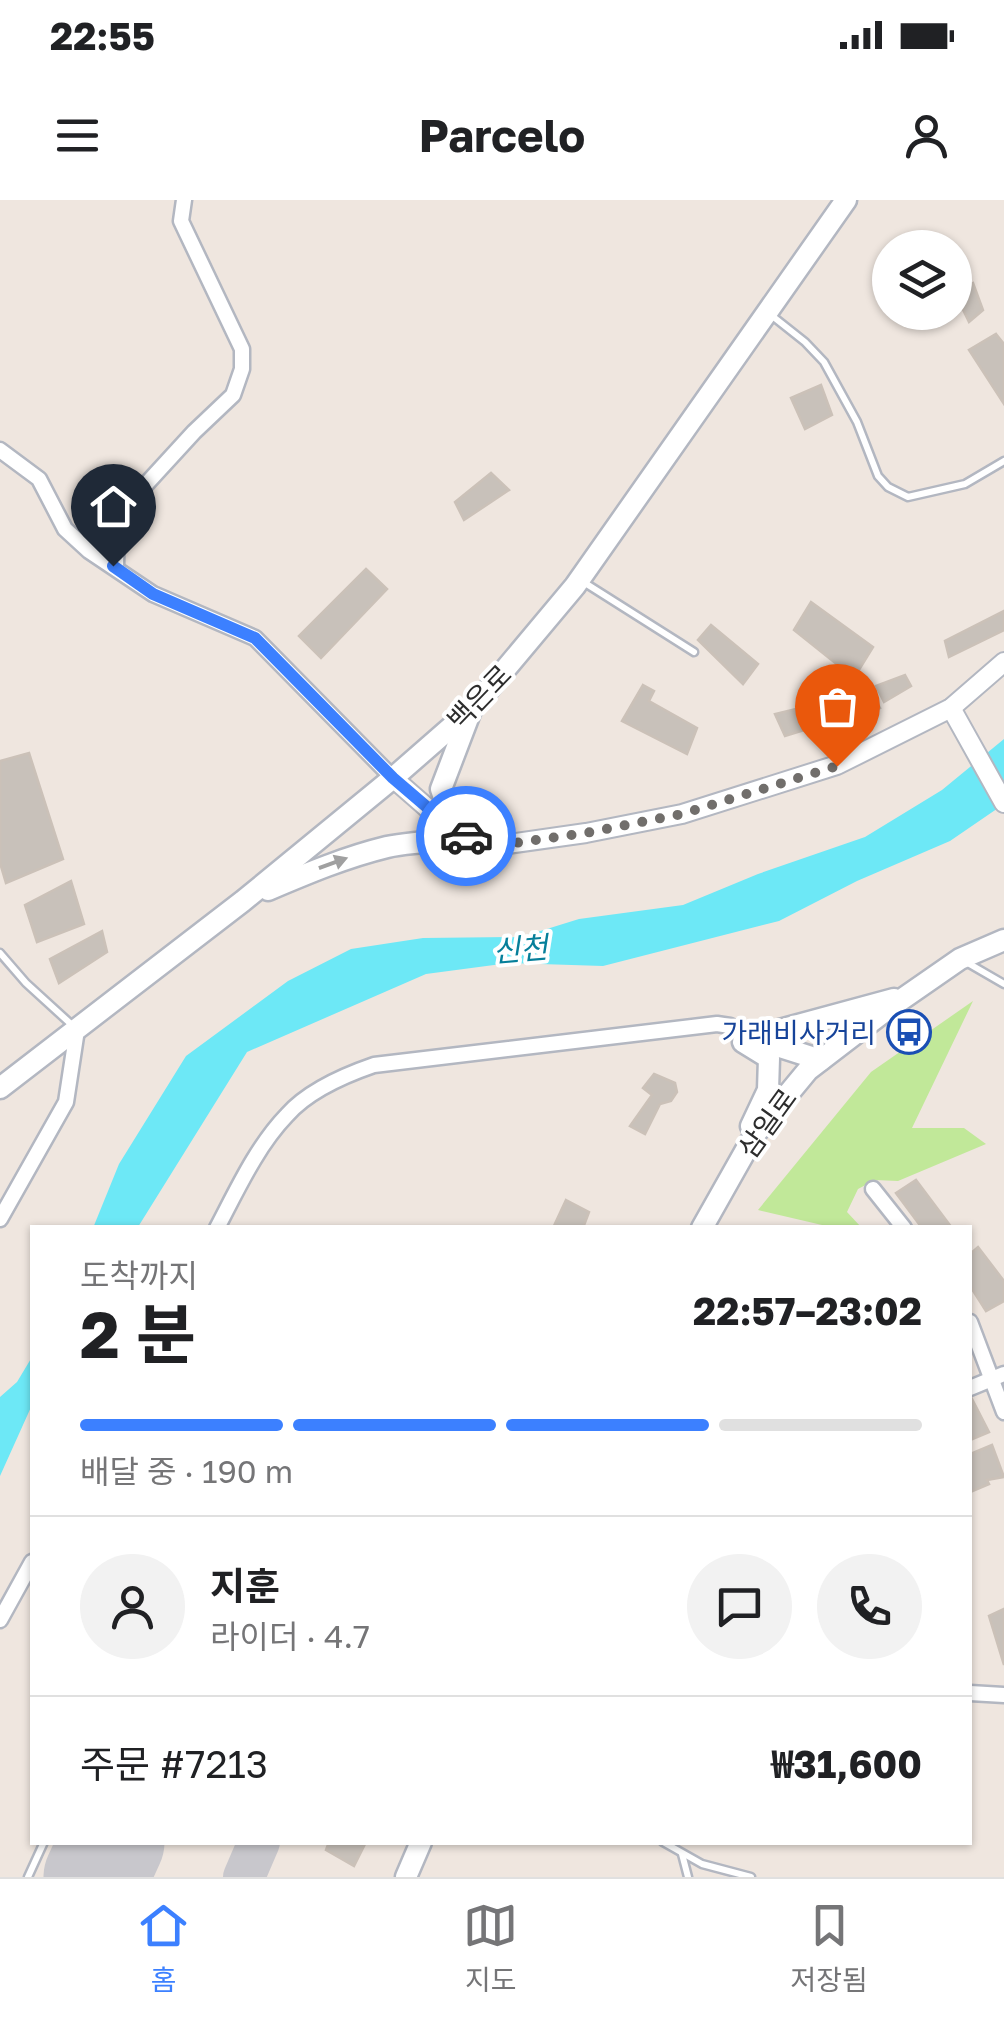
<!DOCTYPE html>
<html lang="ko">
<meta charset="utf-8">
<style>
:root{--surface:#fff;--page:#f2f2f2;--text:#202124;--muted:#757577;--line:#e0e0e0;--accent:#3c80ff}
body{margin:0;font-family:"Golos Text","Noto Sans KR",sans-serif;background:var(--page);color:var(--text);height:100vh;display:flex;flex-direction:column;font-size:38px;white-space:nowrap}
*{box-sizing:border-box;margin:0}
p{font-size:32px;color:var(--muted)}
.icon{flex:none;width:55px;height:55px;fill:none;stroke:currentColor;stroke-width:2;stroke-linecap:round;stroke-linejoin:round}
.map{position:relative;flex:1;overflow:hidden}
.sheet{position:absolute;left:30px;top:1025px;width:942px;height:620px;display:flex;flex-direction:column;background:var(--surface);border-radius:0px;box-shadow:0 2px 8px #0004}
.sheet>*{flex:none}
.fabs{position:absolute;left:872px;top:30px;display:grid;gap:20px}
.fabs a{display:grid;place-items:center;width:100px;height:100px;border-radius:50%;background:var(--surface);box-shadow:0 2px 8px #0004;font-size:50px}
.pin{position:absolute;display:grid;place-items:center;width:85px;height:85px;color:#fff;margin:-102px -42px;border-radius:50% 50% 50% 0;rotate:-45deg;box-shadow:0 0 10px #0007}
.pin .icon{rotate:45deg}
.courier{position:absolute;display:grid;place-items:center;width:100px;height:100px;margin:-50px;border:8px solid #3c80ff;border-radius:50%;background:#fff;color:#222;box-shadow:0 2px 12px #0007}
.headline em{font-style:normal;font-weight:700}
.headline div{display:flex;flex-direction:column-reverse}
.headline{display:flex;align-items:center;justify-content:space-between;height:170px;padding:0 50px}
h1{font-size:65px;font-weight:700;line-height:75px}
.bar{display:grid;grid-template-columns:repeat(4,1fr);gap:15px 10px;align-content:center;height:120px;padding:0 50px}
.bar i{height:12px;border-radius:8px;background:var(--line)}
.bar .selected{background:var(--accent)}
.bar p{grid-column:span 4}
.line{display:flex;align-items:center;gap:25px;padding:0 50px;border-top:2px solid var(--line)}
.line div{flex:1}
.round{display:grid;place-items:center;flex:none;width:105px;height:105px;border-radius:52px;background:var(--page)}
.status{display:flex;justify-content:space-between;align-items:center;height:70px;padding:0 50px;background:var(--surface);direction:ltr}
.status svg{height:28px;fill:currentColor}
header{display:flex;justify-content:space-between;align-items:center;height:130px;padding:0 50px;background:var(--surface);font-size:45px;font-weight:700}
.tab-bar{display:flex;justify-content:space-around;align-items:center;height:140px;border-top:2px solid var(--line);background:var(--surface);font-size:28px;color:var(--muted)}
.tab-bar a{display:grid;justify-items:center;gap:5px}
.tab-bar .selected{color:var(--accent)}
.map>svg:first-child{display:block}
</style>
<div class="status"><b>22:55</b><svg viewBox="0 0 49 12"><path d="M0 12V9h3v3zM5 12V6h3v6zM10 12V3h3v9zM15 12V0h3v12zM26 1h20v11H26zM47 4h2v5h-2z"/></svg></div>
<header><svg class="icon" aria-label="menu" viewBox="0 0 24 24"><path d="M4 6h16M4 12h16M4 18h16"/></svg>Parcelo<svg class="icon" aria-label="person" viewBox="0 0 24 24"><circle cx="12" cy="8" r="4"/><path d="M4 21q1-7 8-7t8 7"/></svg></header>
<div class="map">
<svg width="1004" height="1677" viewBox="0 0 1004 1677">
<rect width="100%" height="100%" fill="#efe6df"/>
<polygon fill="#c1e899" points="973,801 912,928 964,928 986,944 898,981 875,980 858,989 847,1012 861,1027 822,1027 822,1025 758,1010 871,872"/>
<g fill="#6de8f6">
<polygon points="1004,539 1004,604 950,641 857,681 779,721 603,766 509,763 426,774 247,852 138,1027 93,1028 119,964 186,856 288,781 351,749 423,738 521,737 579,719 683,705 758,674 865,637 942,590"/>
<polygon points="32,1157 32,1205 0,1276 0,1197 17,1182"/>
</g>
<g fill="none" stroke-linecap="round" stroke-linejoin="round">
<polyline stroke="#c8c7cc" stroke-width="42" points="244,1677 259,1642"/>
<polyline stroke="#c8c7cc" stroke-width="105" points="96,1677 112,1642"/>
</g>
<g fill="#c8c1ba" stroke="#cbc1b8" stroke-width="2.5">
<polygon points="973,83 983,110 969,122 955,93"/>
<polygon points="996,134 1004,144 1004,204 969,150"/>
<polygon points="821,185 832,215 805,229 791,198"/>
<polygon points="491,273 509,290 464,320 455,302"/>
<polygon points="366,369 387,389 321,458 299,436"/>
<polygon points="811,402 873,447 854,478 794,430"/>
<polygon points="1004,411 1004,430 949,457 945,441"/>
<polygon points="711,425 758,464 743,484 698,440"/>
<polygon points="905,475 911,486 884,502 876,486"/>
<polygon points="643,485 654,491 649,501 697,528 687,554 622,521"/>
<polygon points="871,494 880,508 846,526 842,515"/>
<polygon points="829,501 837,520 785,536 775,514"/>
<polygon points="29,553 63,659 6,683 0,663 0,561"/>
<polygon points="71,681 84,724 37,742 25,705"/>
<polygon points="102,731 107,752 59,783 50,759"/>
<polygon points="654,874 675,883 677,892 671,901 660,904 645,934 630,926 652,895 643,888"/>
<polygon points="916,980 952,1028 922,1028 896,993"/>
<polygon points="566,1000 589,1012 583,1028 553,1028"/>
<polygon points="978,1047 1004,1081 1004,1101 986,1111 970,1086 970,1054"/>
<polygon points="970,1195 989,1232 970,1240"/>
<polygon points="992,1245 1004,1277 987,1280 989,1284 970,1292 970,1254"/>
<polygon points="1004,1409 1004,1465 989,1416"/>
<polygon points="329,1642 366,1642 354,1666 326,1650"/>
</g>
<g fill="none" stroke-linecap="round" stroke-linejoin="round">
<g stroke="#b3b7c1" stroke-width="11">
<g id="service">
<polyline points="771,115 805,142 824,162 857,222 878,276 888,287 908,297 965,284 1004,261"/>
<polyline points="585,383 694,452"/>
<polyline points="0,753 26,783 72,825"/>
<polyline points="966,762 1004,784"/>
<polyline points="663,1642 702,1664 751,1677"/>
<polyline points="682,1654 688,1677"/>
<polyline points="28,1677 44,1642"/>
</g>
</g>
<g stroke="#b3b7c1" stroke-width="19">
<g id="minor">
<polyline points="0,250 39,279 65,329 89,351 153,394 255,438 393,578"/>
<polyline points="116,368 117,316 194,232 233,195 242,169 242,149 181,21 184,0"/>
<polyline points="873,989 904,1028"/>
<polyline points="0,1019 66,902 77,830"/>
<path d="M217,1028C237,990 257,946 287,915C308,891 345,875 374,865L717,824L730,826L750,838"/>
<polyline points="970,1122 1004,1212"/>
<polyline points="970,1188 1004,1174"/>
<polyline points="0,1420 32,1362"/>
<polyline points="970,1493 1004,1495"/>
</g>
</g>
<g stroke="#b3b7c1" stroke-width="22">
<g id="tertiary">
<polyline points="951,508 1004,603"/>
<polyline points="393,578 456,633 494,646 586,633 682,614 837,565 951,508 1004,462"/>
</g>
</g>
<g stroke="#b3b7c1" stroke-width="25">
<g id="secondary">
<path d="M268,690C308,673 346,657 387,647C414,641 429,645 456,633L441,589L470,513"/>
<polyline points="750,838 894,799"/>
<polyline points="752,838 821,860"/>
<polyline points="743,842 769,858 768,890 751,926"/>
<polyline points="0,888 243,701 393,578 472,509 575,386 846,0"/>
<polyline points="702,1028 755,934 808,870 885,811 960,759 1004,740"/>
<polyline points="406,1677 421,1642"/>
</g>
</g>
<use href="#service" stroke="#fff" stroke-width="6"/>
<use href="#minor" stroke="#fff" stroke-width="14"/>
<use href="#tertiary" stroke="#fff" stroke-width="18"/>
<use href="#secondary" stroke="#fff" stroke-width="20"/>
</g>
<defs><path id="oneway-solid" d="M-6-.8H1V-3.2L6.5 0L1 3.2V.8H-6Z" transform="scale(2.5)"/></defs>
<use fill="#a0a0a0" href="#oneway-solid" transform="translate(333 663) rotate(-20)"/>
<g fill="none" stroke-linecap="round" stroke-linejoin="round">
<polyline stroke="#716e6b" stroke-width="10" stroke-dasharray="0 18" points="466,636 494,646 586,633 682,614 837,566"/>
<polyline stroke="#3c80ff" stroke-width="12" points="113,366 153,394 255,438 393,578 456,632 466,636"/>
</g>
<defs>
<g id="bus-ring" transform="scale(2.25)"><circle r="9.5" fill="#fff" stroke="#1a4fb4" stroke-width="1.5"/><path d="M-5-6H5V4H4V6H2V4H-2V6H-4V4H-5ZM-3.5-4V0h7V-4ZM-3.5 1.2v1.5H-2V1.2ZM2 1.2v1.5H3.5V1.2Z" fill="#1a4fb4"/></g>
</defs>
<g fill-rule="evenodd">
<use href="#bus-ring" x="909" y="832"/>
</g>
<g text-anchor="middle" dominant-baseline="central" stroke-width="8" stroke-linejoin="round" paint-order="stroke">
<g font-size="28" fill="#2d2d2d" stroke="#fff">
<text transform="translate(479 497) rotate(-46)">백은로</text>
<text transform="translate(767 923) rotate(-54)">삼일로</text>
</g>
<g font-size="28" fill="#164399" stroke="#fff" text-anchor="end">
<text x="876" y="832">가래비사거리</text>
</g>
<g font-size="30" font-style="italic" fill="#067f9a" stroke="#fff">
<text transform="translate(520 749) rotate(-5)">신천</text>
</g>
</g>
</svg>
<div class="fabs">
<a><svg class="icon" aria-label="layers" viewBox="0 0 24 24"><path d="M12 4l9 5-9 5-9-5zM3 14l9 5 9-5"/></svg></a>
</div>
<div class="pin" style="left:837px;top:566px;background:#ea580c"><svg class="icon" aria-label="bag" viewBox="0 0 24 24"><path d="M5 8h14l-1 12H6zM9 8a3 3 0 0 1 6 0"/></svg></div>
<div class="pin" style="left:113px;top:366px;background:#1f2937"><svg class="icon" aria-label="home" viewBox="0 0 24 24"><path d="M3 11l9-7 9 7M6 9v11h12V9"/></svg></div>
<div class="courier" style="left:466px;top:636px"><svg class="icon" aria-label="car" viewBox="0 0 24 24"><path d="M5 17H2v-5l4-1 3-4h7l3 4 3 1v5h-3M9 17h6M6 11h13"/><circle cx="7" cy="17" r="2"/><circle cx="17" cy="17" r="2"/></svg></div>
<section class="sheet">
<div class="headline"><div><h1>2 분</h1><p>도착까지</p></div><em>22:57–23:02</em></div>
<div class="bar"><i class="selected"></i><i class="selected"></i><i class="selected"></i><i></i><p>배달 중 · 190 m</p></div>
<div class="line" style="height:180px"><a class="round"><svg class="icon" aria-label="person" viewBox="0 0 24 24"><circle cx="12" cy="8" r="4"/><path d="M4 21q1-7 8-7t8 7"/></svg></a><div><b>지훈</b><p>라이더 · 4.7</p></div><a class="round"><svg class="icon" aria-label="chat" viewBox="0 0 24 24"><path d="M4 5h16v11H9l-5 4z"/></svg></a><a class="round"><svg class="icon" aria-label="phone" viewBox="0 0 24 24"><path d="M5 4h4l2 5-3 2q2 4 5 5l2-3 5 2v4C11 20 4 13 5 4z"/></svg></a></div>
<div class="line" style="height:130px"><div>주문 #7213</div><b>₩31,600</b></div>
</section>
</div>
<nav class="tab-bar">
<a class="selected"><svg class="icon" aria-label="home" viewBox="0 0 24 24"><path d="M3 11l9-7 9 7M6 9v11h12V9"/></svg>홈</a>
<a><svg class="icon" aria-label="map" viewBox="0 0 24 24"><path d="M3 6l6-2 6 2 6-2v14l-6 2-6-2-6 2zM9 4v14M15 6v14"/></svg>지도</a>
<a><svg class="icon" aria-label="saved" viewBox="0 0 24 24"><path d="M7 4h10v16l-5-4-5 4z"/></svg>저장됨</a>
</nav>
